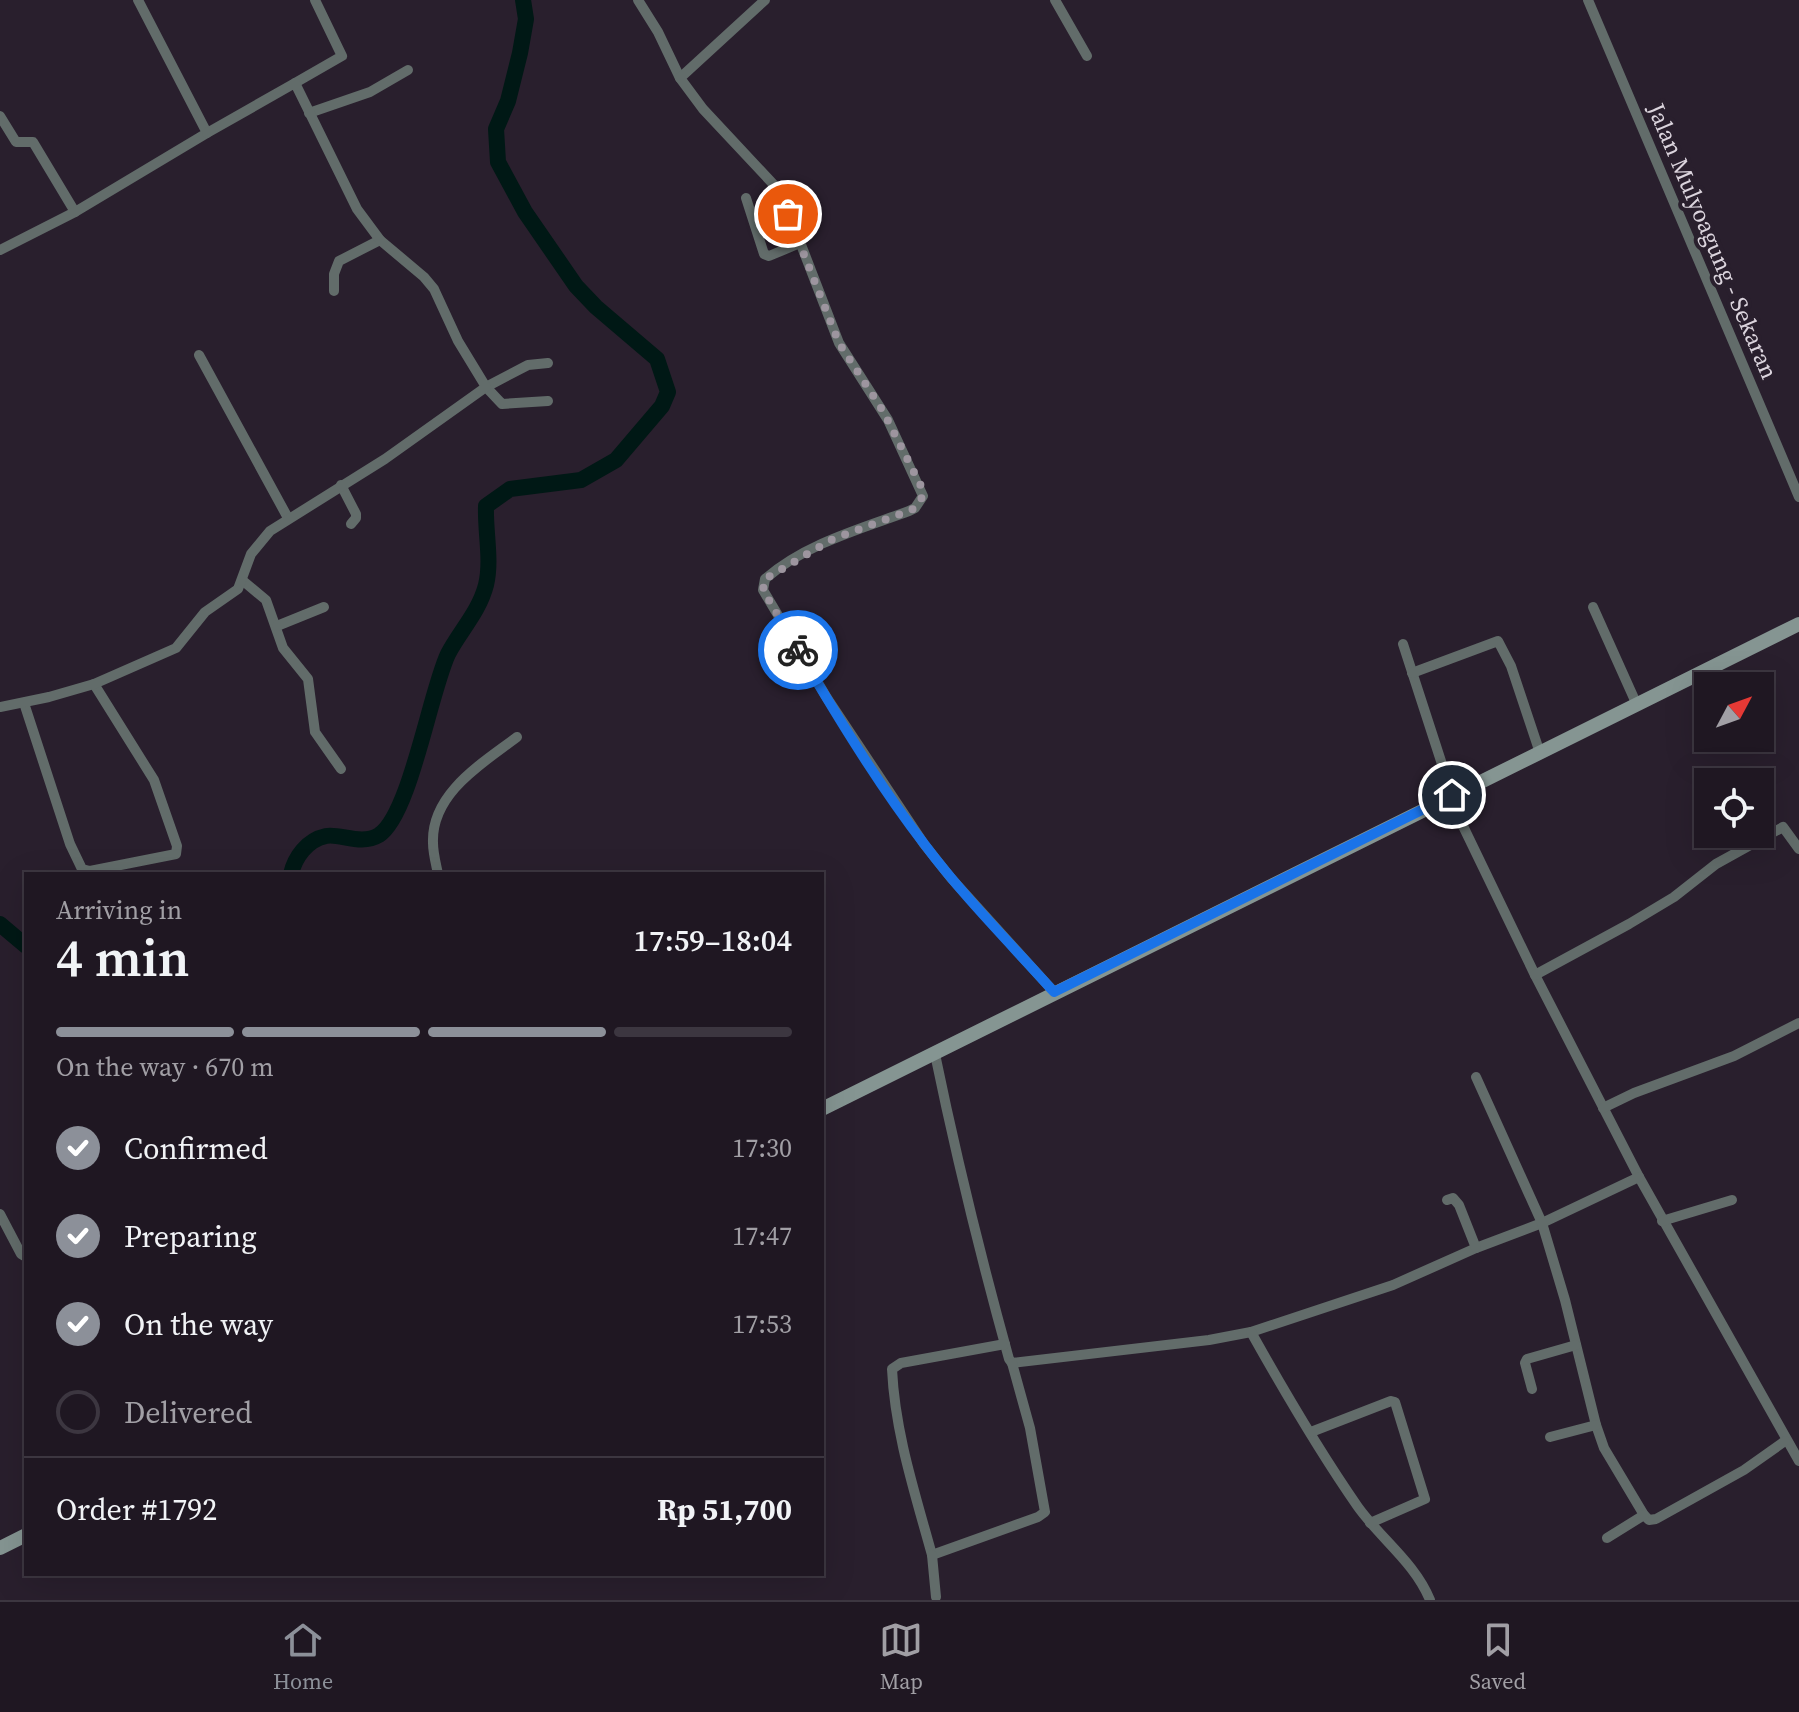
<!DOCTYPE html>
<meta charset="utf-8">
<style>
:root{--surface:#1f1722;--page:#27202a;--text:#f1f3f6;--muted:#a19fa5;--line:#3c3640;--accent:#8c9099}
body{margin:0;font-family:"Source Serif 4",serif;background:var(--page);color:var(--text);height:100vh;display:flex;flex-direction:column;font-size:30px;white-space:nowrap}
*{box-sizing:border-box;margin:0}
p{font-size:26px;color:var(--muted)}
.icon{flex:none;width:44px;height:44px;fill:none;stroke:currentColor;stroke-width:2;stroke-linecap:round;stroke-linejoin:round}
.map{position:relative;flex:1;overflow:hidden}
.sheet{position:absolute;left:24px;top:872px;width:800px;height:704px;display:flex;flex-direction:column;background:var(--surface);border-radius:0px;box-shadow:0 8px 32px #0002,0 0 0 2px var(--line)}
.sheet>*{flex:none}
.needle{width:52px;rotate:49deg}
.tools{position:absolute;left:1694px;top:672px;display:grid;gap:16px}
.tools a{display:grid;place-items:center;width:80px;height:80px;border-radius:0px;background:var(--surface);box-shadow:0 8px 32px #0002,0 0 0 2px var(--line);font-size:40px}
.pin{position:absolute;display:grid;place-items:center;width:68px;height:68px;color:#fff;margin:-34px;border:4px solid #fff;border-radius:50%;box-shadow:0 2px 8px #0007}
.courier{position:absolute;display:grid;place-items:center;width:80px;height:80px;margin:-40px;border:6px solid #1a73e8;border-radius:50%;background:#fff;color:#222;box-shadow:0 2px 10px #0007}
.summary em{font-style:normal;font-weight:600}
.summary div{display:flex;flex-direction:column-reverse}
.summary{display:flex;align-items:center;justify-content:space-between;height:136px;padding:0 32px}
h1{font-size:52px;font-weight:600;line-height:60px}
.bar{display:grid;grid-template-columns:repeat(4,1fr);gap:12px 8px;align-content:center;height:96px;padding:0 32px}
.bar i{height:10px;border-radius:6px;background:var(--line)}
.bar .selected{background:var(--accent)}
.bar p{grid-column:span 4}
.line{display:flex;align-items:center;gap:20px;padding:0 32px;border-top:2px solid var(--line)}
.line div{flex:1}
ol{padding:0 32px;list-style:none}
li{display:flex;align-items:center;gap:24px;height:88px}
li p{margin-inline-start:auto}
li .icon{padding:8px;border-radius:50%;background:var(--accent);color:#fff;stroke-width:4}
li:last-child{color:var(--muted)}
li i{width:44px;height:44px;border:4px solid var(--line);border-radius:50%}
.tab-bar{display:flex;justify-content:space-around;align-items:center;height:112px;border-top:2px solid var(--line);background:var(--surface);font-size:22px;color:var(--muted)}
.tab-bar a{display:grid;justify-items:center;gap:4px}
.tab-bar .selected{color:var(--accent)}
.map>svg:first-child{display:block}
</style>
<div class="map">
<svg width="1799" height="1600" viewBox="0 0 1799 1600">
<rect width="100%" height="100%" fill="#291f2d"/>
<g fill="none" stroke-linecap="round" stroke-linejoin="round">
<g stroke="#001815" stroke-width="16">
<path d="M291,874C295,857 307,840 326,836C340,833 361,846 379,835C410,815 430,692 448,654C460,631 479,612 486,585C492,560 485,532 486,506L510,489L581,480L616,460L662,406L668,392L657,359L596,307L576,286L525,212L498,162L496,129L508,101L520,53L526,19L523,0"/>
<polyline points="0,924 26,946"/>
</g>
<g stroke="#626c6a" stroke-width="10">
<polyline points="638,0 658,32 680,78"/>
<path d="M765,0L680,78L703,109L774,185L795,229L839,343L888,420L923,496L915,508L909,511C860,529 805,544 765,579L763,590L827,698L924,844L951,878L1054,992"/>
<polyline points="1055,0 1087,56"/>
<polyline points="1588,0 1799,497"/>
<polyline points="295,83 342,56 315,0"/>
<polyline points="309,113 370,92 408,70"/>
<polyline points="0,116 16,142 33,142 75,212"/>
<polyline points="746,198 764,254 769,256 800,243"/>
<polyline points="0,250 75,212 207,133 138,0"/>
<polyline points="334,291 334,274 339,261 380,240"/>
<polyline points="199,355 288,518"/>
<polyline points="548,401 502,404 486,387 528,365 548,363"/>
<polyline points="341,485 356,514 356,518 351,524"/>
<polyline points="242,580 266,600 283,648 308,679 315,732 341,769"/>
<polyline points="1593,607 1637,705"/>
<polyline points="277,626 324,607"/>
<polyline points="1403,644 1452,795"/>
<polyline points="1412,673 1498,641 1511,666 1540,753"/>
<polyline points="24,703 70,844 82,869 90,871 176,854 177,846 154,780 94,684"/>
<polyline points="0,707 49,697 94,684 176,648 205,612 238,589 251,554 270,531 385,459 486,387 458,341 434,289 424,277 380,240 357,209 295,83 207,133"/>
<polyline points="1449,797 1535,975 1639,1177 1799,1461"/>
<path d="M438,874C436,864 433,853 433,843C431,793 483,763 517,737"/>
<polyline points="1535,975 1629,924 1674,897 1716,864 1783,827 1799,849"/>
<path d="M935,1054C956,1156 981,1258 1009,1359L1012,1363L1209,1340L1251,1332L1393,1285L1476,1248L1542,1223L1639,1177"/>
<polyline points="1476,1077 1542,1223 1565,1300 1596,1425 1604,1448 1644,1515 1649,1520 1656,1519 1744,1470 1785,1441"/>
<polyline points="1603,1108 1634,1093 1734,1056 1799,1023"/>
<polyline points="1447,1200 1453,1198 1459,1205 1476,1248"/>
<polyline points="0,1214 21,1254 26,1257"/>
<polyline points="1662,1221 1732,1200"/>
<path d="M1251,1332C1284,1391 1319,1451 1358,1507C1381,1539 1415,1563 1430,1600"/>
<path d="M1005,1344L901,1363L892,1369C895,1433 915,1493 932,1555L1038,1517L1045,1512L1030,1428L1012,1363"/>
<polyline points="1532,1389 1525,1363 1527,1359 1576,1345"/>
<polyline points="1311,1432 1391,1401 1395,1402 1425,1499 1370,1523"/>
<polyline points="1550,1437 1596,1425"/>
<polyline points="1607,1538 1644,1515"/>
<polyline points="932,1555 936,1597"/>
</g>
<g stroke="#859592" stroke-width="14">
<polyline points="822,1109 1799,624"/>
<polyline points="0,1548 26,1535"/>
</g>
</g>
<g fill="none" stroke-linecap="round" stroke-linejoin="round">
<polyline stroke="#9d959f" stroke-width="8" stroke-dasharray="0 14.4" points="788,214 839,343 883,411 921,486 923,496 915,508 909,511 833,539 765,579 763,590 798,650"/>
<path stroke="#1a73e8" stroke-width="10" d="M798,650C837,716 878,784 925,845C964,897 1010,943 1054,992L1452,795"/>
</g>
<g text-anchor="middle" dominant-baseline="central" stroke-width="8" stroke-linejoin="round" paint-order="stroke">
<g font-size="24" fill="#dbd4dd" stroke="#291f2d">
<text transform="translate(1713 241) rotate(67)">Jalan Mulyoagung - Sekaran</text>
</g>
</g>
</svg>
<div class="tools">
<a><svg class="needle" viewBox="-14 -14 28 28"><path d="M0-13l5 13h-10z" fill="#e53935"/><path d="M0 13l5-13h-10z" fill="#a19fa5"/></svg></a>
<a><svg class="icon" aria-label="locate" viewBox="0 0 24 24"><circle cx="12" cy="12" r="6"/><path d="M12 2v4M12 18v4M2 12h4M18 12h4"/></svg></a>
</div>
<div class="pin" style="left:788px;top:214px;background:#ea580c"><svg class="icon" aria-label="bag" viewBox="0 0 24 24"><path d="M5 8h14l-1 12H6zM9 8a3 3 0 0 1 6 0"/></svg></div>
<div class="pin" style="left:1452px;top:795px;background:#1f2937"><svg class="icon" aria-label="home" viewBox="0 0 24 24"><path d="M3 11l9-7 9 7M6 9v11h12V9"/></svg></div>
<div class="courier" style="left:798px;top:650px"><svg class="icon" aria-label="bike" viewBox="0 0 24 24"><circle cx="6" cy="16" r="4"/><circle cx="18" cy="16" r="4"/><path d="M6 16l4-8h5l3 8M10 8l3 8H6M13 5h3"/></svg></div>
<section class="sheet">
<div class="summary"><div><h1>4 min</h1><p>Arriving in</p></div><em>17:59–18:04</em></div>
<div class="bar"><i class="selected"></i><i class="selected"></i><i class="selected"></i><i></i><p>On the way · 670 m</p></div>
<ol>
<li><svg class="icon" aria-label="check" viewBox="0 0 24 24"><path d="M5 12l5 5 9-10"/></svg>Confirmed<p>17:30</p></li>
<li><svg class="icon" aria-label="check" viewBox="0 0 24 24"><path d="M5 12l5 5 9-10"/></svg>Preparing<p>17:47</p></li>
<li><svg class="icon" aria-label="check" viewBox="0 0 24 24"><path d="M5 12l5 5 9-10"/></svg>On the way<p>17:53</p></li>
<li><i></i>Delivered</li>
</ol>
<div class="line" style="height:104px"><div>Order #1792</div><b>Rp 51,700</b></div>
</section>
</div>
<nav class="tab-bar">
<a class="selected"><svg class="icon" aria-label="home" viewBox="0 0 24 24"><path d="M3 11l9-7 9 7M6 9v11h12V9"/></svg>Home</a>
<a><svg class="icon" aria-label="map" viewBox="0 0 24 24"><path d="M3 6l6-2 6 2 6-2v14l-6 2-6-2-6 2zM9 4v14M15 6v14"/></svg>Map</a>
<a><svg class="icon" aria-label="saved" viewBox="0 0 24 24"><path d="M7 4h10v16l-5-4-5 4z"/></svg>Saved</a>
</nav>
